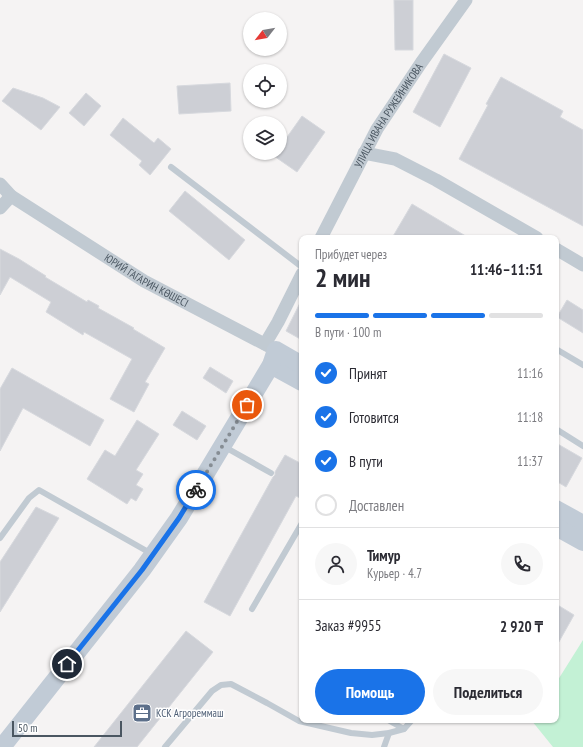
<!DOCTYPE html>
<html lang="ru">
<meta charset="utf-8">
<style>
:root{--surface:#fff;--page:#f7f7f7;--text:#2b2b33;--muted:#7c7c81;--line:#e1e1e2;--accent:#1a73e8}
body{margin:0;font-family:"PT Sans Narrow",sans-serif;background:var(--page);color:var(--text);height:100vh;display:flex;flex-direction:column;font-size:15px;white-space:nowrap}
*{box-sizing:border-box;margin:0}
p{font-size:13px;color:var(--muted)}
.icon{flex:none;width:22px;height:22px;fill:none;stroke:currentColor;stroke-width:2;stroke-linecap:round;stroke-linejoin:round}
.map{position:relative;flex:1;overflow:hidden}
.sheet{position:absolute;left:299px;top:235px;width:260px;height:488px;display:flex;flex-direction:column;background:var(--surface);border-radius:8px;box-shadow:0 1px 3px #0004}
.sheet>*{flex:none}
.needle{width:26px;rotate:239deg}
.controls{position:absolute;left:243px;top:12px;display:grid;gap:8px}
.controls a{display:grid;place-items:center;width:44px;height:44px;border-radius:50%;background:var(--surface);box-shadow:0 1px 3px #0004;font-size:20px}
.scale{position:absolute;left:12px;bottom:10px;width:110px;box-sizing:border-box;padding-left:4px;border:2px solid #4a5661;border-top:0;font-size:11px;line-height:14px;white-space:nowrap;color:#4a5661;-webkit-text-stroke:3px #fff;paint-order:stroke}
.pin{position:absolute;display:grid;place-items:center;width:34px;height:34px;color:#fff;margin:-17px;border:2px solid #fff;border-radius:50%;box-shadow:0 1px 4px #0007}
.courier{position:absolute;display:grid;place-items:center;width:40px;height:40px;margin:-20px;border:3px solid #1a73e8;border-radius:50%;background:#fff;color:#222;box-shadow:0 1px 5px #0007}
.overview em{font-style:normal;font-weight:700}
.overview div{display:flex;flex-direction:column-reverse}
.overview{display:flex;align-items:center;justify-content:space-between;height:68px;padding:0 16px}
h1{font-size:26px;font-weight:700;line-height:30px}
.bar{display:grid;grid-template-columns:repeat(4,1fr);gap:6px 4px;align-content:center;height:48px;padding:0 16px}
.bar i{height:5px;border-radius:3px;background:var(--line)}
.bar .on{background:var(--accent)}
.bar p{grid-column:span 4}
.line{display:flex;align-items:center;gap:10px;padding:0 16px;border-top:1px solid var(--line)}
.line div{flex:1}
.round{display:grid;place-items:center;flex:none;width:42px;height:42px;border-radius:21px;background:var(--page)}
ol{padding:0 16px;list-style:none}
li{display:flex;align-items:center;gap:12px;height:44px}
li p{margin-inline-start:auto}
li .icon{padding:4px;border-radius:50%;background:var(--accent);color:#fff;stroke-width:4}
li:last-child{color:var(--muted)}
li i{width:22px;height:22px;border:2px solid var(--line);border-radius:50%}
.action{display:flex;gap:8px;margin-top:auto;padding:8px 16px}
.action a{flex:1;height:46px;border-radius:24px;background:var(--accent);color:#fff;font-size:16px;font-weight:700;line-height:46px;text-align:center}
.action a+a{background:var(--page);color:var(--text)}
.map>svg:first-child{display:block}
</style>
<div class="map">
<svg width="583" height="747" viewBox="0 0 583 747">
<rect width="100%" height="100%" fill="#f5f3f3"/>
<polygon fill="#c3f1d5" points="583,640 583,747 553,747 532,721 533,720 556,720 556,683"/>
<g fill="#cdcfd5" stroke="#d7d9de">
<polygon points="394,0 413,0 413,50 395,50"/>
<polygon points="444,54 471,68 440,127 413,112"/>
<polygon points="501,77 563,111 560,117 583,130 583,226 459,159 488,105 486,104"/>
<polygon points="230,83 231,111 179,114 177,86"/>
<polygon points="13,88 43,98 60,107 41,130 2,101"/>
<polygon points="86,93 101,106 84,126 69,113"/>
<polygon points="302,116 325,132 297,172 274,156 276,153 280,153 280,147"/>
<polygon points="123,118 154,143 158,138 171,149 150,175 139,165 142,161 110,135"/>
<polygon points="185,191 245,240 229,260 169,211"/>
<polygon points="412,204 469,238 392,238"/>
<polygon points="0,249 19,259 46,276 45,277 87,302 88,300 99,306 98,308 134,328 133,329 165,348 145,382 149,384 134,412 110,399 132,359 84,332 83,335 46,312 51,302 10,277 0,295"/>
<polygon points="302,299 302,340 286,331"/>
<polygon points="567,300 583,310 583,333 557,317"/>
<polygon points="210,367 233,381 226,393 203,378"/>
<polygon points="12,368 104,420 90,446 23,408 0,451 0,389"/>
<polygon points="182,411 206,426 197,440 173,425"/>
<polygon points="137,420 159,434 136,470 143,474 136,485 143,489 136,501 131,498 127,504 87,479 105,450 115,456"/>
<polygon points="556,443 582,458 566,487 556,481"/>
<polygon points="285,455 302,464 302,499 296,496 230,616 204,602 273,477 275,475 275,472"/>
<polygon points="36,507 59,518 0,612 0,562"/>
<polygon points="556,604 574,615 556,647"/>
<polygon points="186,631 213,652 137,747 94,747"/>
</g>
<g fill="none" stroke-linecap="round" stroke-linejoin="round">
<g stroke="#c1cad2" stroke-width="6">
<polyline points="171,167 302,267"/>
<polyline points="556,349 583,365"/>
<polyline points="556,429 583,446"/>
<polyline points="223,446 271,473"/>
<polyline points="0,538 29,498 39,490 152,554"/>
<polyline points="252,609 302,523"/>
<polyline points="388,720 404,729 412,720"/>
<polyline points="165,747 212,691 221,685 231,684 267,703 299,721 351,733 372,735 389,733 404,729"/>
<polyline points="384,747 389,733"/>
</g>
<g stroke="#c1cad2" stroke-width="13">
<polyline points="364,153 395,159 436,180 537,238"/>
<path id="s1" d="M0,184L11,196L144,281L276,350"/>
<polyline points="0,208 11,196"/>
<path id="s2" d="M321,238L377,129L421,63L466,0"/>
<polyline points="556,249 583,265"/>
<polyline points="265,344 278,322 302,274"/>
</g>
<g stroke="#c1cbd6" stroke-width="18">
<polyline points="271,365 302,382"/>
<polyline points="556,509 583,524"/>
<polyline points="556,527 583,542"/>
<polyline points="2,747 142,570 179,518 271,365 276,350 302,365"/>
</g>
</g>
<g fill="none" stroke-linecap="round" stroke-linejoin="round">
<polyline stroke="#868d94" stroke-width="4" stroke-dasharray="0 7.2" points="196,490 247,405"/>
<polyline stroke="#1a73e8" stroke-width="5" points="67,664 142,570 179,518 196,490"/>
</g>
<defs>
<g id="office-square" transform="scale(1)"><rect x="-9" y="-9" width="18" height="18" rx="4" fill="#5c6f8a" stroke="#fff"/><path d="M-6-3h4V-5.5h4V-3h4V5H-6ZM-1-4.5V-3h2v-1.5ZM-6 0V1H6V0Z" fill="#fff"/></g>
</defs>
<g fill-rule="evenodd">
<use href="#office-square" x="142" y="713"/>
</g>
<g text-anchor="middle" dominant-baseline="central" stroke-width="3" stroke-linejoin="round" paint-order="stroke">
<g font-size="11" fill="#4a5661" stroke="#fff">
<text stroke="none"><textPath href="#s2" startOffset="140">УЛИЦА ИВАНА РУЖЕЙНИКОВА</textPath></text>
<text stroke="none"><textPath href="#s1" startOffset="176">ЮРИЙ ГАГАРИН КӨШЕСІ</textPath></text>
</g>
<g font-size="11" fill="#4e5e75" stroke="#fff" text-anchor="start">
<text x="156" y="713">КСК Агрореммаш</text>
</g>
</g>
</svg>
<div class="controls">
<a><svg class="needle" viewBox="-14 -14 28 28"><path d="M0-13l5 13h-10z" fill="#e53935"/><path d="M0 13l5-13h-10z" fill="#7c7c81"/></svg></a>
<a><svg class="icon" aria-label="locate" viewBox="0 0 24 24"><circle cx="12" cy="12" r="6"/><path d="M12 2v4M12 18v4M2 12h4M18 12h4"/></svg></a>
<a><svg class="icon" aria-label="layers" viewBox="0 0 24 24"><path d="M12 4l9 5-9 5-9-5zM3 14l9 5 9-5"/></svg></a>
</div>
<div class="scale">50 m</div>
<div class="pin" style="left:247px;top:405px;background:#ea580c"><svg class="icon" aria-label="bag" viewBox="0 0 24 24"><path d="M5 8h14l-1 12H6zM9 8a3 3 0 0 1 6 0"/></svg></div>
<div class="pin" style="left:67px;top:664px;background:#1f2937"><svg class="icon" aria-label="home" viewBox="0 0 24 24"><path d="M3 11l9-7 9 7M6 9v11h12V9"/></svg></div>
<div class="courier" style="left:196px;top:490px"><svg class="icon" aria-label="bike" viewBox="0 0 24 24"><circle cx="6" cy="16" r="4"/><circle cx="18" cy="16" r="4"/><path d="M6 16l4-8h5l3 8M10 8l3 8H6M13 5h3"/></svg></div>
<section class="sheet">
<div class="overview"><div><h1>2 мин</h1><p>Прибудет через</p></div><em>11:46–11:51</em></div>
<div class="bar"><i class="on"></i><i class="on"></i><i class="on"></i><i></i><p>В пути · 100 m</p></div>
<ol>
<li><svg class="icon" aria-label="check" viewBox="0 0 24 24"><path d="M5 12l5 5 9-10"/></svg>Принят<p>11:16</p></li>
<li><svg class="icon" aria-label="check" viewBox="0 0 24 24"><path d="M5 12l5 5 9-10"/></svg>Готовится<p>11:18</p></li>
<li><svg class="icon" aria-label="check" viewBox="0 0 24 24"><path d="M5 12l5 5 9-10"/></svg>В пути<p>11:37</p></li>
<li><i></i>Доставлен</li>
</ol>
<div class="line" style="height:72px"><a class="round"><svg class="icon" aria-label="person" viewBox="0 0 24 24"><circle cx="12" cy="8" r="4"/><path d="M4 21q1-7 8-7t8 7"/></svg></a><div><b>Тимур</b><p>Курьер · 4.7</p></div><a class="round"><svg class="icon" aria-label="phone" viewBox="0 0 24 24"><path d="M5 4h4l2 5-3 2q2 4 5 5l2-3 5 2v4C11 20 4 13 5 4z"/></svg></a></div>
<div class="line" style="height:52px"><div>Заказ #9955</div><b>2 920 ₸</b></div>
<div class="action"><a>Помощь</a><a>Поделиться</a></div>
</section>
</div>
